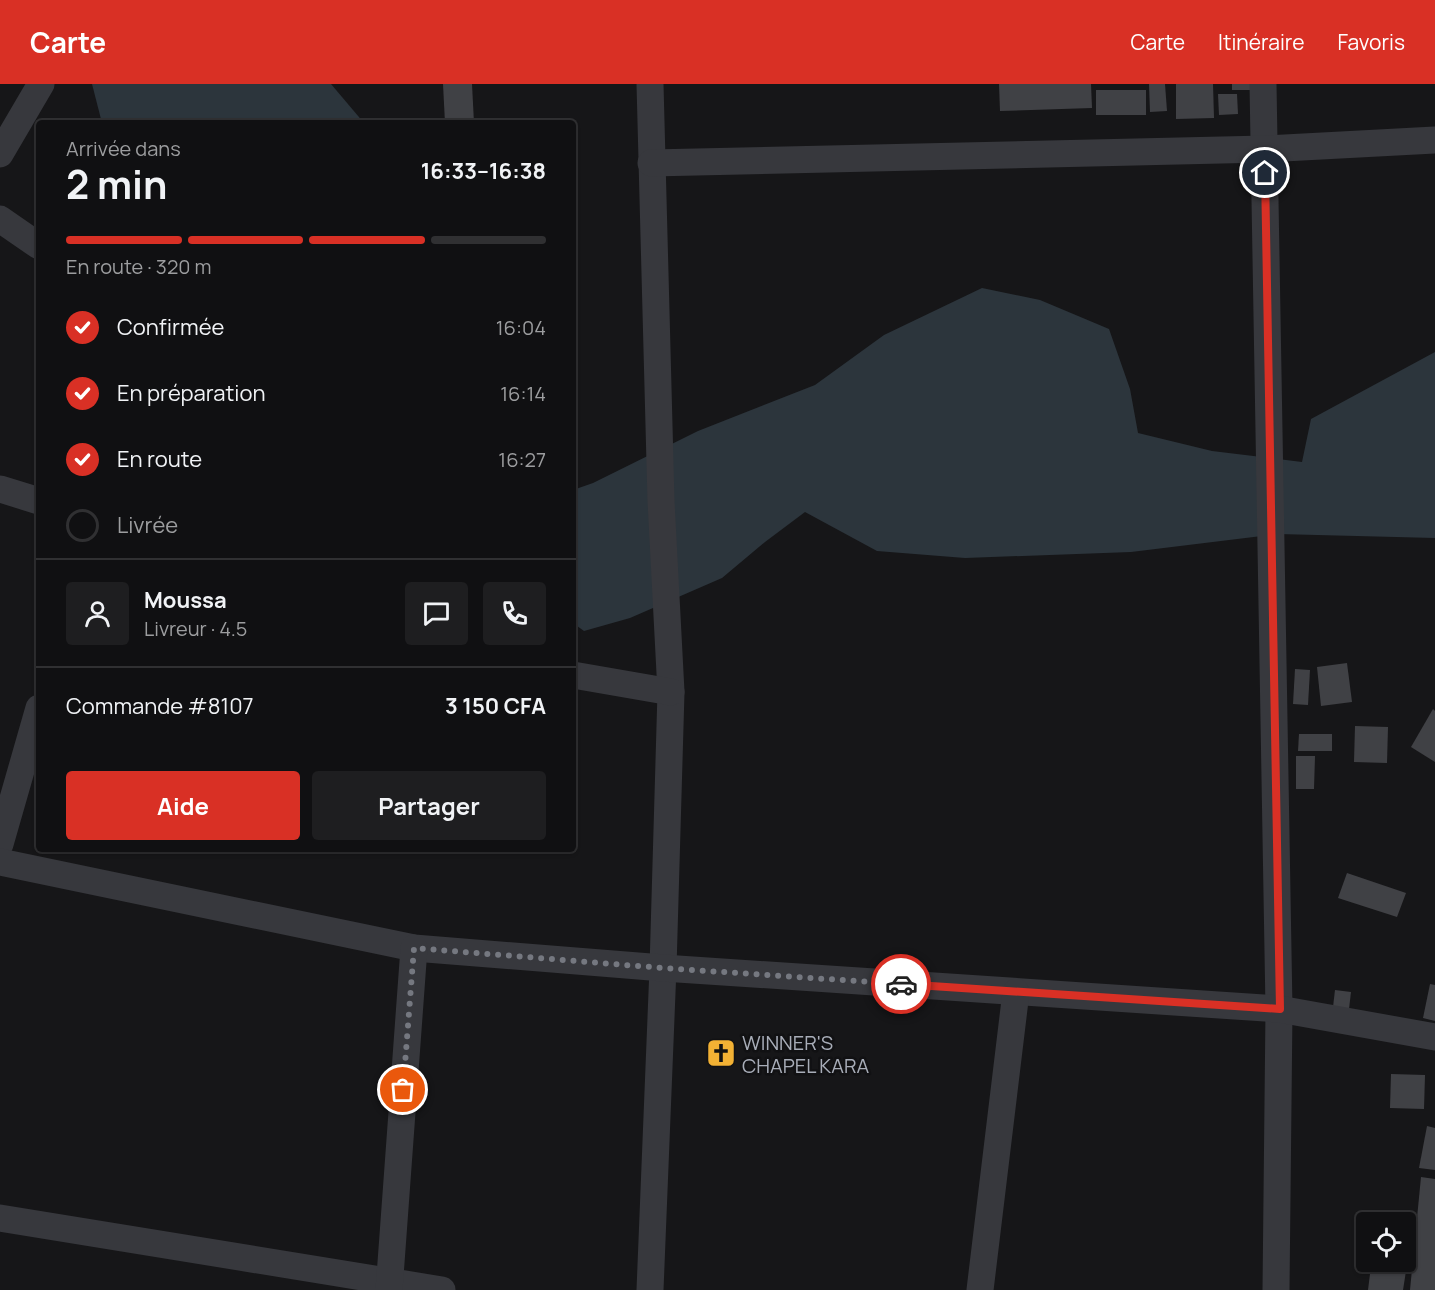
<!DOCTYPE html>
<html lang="fr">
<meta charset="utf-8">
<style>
:root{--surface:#101012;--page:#1e1e20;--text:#f1f3f6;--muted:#9c9d9f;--line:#303032;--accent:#d93025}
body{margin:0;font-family:Manrope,sans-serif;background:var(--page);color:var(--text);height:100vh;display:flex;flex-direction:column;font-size:22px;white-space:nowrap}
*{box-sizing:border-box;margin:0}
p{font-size:20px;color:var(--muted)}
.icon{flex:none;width:33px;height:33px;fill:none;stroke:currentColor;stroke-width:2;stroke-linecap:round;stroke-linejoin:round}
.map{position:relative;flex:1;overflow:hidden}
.side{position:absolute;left:36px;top:36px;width:540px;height:732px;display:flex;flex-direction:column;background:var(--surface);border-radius:6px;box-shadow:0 2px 4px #0004,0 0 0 2px var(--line)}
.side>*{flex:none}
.tools{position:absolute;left:1356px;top:1128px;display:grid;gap:12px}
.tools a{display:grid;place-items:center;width:60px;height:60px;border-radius:6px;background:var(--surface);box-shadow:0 2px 4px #0004,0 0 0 2px var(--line);font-size:30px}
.pin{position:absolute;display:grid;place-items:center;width:51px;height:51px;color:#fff;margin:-26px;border:3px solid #fff;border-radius:50%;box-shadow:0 2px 6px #0007}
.courier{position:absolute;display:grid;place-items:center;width:60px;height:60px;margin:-30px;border:4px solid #d93025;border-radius:50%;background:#fff;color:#222;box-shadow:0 2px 8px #0007}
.headline em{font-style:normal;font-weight:700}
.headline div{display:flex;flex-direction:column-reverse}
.headline{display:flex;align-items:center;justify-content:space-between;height:102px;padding:0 30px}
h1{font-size:39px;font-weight:700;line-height:45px}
.bar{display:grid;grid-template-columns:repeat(4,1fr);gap:9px 6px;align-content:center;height:72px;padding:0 30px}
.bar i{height:8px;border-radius:4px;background:var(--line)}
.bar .on{background:var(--accent)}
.bar p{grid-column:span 4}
.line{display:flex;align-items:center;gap:15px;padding:0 30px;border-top:2px solid var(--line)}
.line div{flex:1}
.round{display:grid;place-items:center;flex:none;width:63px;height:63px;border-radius:6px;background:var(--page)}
ol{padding:0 30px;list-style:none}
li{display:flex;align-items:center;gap:18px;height:66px}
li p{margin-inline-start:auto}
li .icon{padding:6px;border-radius:50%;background:var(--accent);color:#fff;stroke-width:4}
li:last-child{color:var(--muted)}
li i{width:33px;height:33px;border:3px solid var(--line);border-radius:50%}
.cta{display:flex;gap:12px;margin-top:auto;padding:12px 30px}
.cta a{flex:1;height:69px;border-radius:6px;background:var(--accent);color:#fff;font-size:24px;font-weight:700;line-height:69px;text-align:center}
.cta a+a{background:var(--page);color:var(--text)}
header{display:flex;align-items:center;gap:36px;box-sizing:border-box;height:84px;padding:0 30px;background:var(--accent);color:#fff}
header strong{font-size:28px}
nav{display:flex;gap:33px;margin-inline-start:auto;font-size:21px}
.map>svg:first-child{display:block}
</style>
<header>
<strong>Carte</strong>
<nav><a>Carte</a><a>Itinéraire</a><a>Favoris</a></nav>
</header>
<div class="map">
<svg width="1435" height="1206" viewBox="0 0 1435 1206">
<rect width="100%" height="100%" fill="#161618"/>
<g fill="#2c353c">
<polygon points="92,0 331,0 364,39 102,39"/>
<polygon points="982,204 1040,216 1109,245 1130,305 1138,349 1212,367 1302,378 1311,335 1435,268 1435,454 1278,450 1131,468 965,474 877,467 805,428 765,458 722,494 630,534 584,547 573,539 573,406 593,399 698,347 815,301 884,251"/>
</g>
<g fill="#404145">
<polygon points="443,0 472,0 474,39 445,39"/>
<polygon points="999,0 1091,0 1092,24 1000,27"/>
<polygon points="1149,0 1165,0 1167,27 1150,28"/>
<polygon points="1176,0 1213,0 1214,34 1176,35"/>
<rect x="1232" y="0" width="18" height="6"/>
<rect x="1096" y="6" width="50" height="25"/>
<polygon points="1218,10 1237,10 1238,30 1219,31"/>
<polygon points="1347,579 1352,618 1321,622 1317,583"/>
<polygon points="1295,585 1310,586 1308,621 1293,620"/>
<polygon points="1433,625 1435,627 1435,678 1411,663"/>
<polygon points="1355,642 1388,643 1387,679 1354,678"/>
<polygon points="1299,650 1332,650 1332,667 1298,667"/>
<polygon points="1296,672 1315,672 1314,705 1296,705"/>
<polygon points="1347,789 1406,809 1397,833 1338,814"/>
<polygon points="1430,900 1435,901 1435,937 1423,934"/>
<polygon points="1335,906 1351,908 1349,925 1333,923"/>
<polygon points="1391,990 1425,991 1424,1025 1390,1024"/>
<polygon points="1427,1042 1435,1044 1435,1086 1419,1084"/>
<polygon points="1421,1093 1435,1095 1435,1206 1410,1206"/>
<polygon points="1371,1182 1406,1187 1403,1206 1368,1206"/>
</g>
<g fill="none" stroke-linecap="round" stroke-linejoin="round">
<g stroke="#37383d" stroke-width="27">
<polyline points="650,0 661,417 671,608 663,884 650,1206"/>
<polyline points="1263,0 1279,925 1276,1206"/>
<polyline points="0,70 41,0"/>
<polyline points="651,79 1265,65 1435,56"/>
<polyline points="0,135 39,162"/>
<polyline points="0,405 39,417"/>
<polyline points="573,591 671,608"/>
<polyline points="0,760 39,624"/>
<polyline points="0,778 414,864 663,884 1279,925 1435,953"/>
<polyline points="0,1134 442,1206"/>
<polyline points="389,1206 414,864"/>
<polyline points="980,1206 1016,908"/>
</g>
</g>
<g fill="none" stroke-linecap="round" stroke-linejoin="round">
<polyline stroke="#757880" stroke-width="6" stroke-dasharray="0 10.8" points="403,1006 414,864 663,884 901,900"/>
<polyline stroke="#d93025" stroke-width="8" points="901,900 1280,925 1265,89"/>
</g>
<defs>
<g id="church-square" transform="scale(1.5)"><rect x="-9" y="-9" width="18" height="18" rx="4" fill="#f2b134" stroke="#111113"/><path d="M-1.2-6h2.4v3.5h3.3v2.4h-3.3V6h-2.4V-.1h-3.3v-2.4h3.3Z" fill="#111"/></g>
</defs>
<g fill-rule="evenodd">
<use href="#church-square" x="721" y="969"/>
</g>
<g text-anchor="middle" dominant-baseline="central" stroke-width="5" stroke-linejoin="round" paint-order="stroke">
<g font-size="20" fill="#a8adb8" stroke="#111113" text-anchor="start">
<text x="742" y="958">WINNER'S<tspan x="742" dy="23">CHAPEL KARA</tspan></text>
</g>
</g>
</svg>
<div class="tools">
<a><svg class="icon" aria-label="locate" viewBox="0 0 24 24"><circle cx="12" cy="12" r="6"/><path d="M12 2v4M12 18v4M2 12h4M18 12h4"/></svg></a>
</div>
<div class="pin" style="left:403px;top:1006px;background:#ea580c"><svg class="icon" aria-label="bag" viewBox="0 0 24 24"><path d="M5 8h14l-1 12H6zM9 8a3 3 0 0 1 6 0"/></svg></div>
<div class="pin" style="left:1265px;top:89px;background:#1f2937"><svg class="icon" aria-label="home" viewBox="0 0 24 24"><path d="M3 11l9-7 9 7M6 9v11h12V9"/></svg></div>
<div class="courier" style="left:901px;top:900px"><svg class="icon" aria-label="car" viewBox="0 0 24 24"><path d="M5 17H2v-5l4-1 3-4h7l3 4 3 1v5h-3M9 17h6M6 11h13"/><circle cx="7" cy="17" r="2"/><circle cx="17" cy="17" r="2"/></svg></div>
<section class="side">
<div class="headline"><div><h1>2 min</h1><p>Arrivée dans</p></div><em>16:33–16:38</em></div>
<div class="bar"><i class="on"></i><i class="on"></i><i class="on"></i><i></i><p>En route · 320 m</p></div>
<ol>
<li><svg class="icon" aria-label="check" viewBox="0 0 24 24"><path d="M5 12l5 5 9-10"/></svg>Confirmée<p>16:04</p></li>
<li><svg class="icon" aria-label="check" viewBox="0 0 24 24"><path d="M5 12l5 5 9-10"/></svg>En préparation<p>16:14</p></li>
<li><svg class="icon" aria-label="check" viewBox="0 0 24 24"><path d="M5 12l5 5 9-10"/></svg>En route<p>16:27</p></li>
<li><i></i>Livrée</li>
</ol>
<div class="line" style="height:108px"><a class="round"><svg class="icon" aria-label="person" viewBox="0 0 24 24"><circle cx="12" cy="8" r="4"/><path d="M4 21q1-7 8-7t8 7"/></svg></a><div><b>Moussa</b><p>Livreur · 4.5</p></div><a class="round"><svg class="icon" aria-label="chat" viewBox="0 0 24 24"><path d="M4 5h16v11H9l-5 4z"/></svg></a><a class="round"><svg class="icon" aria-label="phone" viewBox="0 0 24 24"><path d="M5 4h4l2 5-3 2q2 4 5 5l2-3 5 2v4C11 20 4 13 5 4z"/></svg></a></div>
<div class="line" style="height:78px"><div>Commande #8107</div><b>3 150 CFA</b></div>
<div class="cta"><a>Aide</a><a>Partager</a></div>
</section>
</div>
